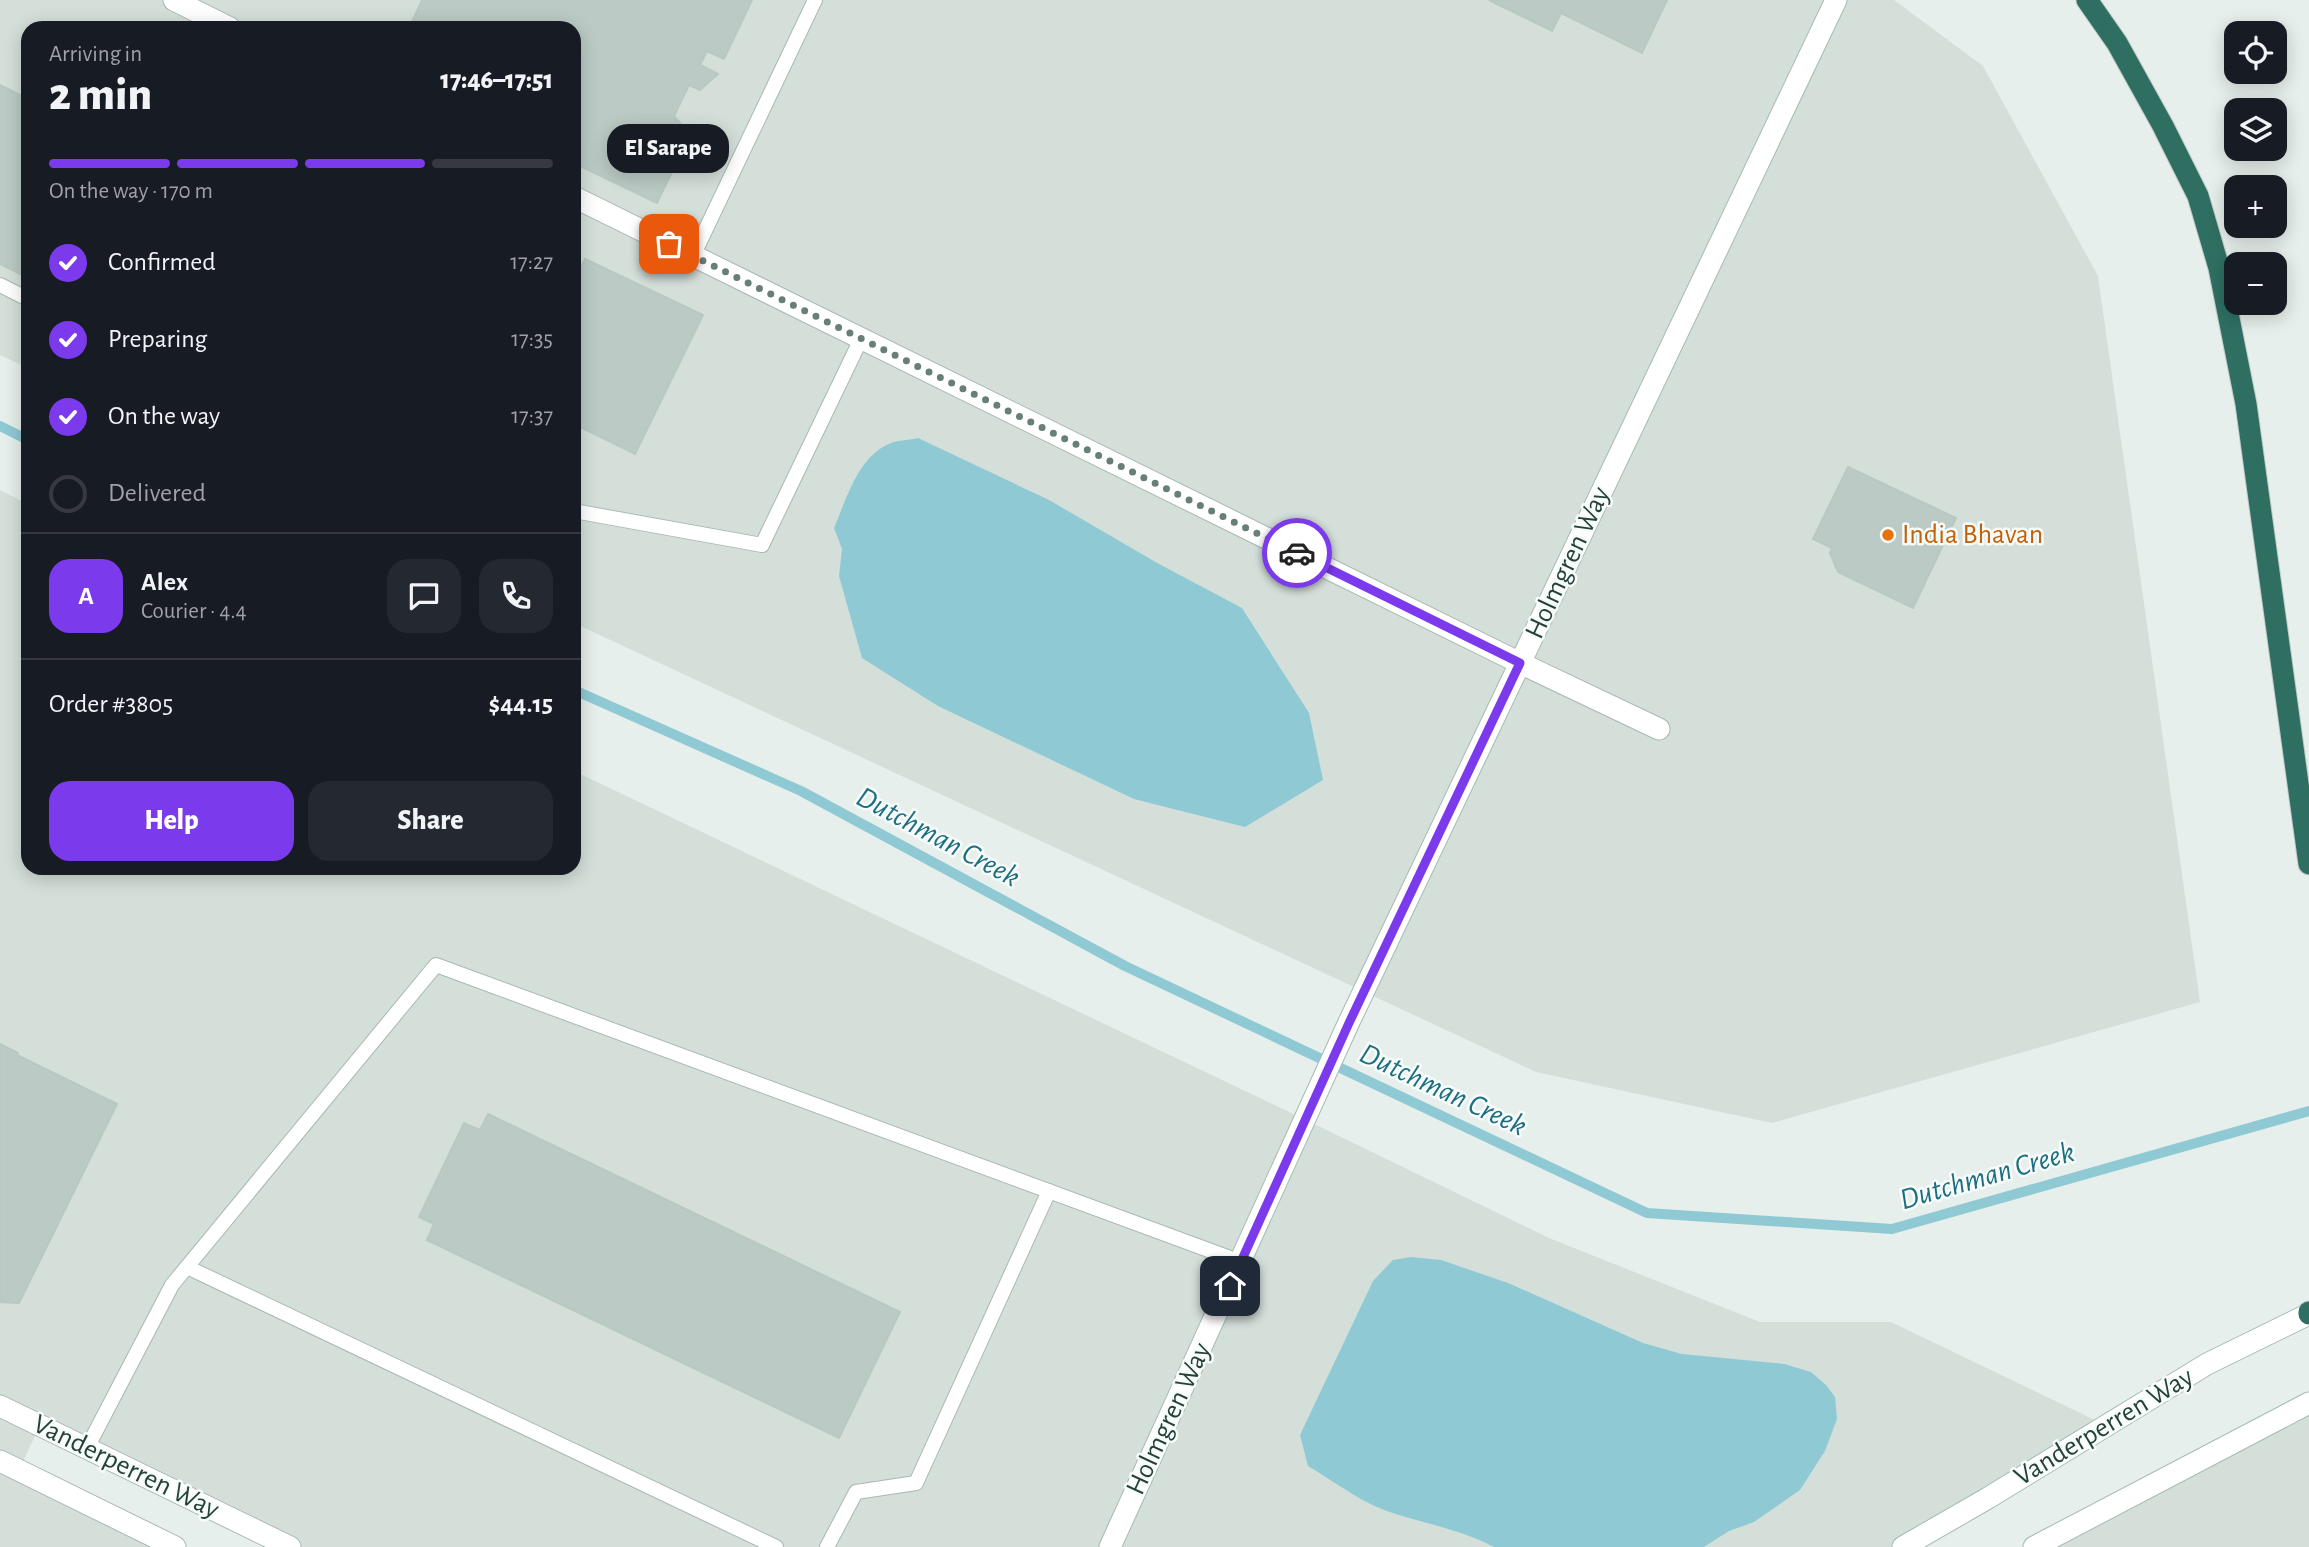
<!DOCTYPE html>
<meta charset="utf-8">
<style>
:root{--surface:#171b24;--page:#242831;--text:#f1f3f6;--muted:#9ea1a6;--line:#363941;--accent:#7c3aed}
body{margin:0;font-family:"Alegreya Sans",sans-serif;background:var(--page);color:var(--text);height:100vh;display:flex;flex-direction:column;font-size:26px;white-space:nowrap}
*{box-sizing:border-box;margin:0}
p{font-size:23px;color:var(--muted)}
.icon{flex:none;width:38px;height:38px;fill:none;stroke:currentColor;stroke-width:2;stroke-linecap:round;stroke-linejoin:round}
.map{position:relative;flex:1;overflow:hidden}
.drawer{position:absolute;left:21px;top:21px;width:560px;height:854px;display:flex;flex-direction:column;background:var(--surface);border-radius:21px;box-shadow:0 4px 18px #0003}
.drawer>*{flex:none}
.controls{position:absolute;left:2224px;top:21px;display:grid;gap:14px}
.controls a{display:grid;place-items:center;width:63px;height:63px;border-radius:14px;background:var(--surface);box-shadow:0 4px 18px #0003;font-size:35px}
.pin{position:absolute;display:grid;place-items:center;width:60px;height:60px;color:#fff;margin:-30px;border-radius:14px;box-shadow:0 4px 10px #0006}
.courier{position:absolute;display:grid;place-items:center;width:70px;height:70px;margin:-35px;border:5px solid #7c3aed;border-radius:50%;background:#fff;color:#222;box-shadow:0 2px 9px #0007}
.bubble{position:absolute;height:49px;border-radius:21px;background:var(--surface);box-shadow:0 4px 18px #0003;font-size:23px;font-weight:800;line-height:49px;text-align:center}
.summary em{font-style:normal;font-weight:800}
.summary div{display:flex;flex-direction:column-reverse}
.summary{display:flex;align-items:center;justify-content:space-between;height:119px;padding:0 28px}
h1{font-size:46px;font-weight:800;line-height:52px}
.bar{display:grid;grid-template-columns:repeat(4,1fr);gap:10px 7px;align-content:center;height:84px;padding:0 28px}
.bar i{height:9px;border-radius:5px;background:var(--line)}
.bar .on{background:var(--accent)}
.bar p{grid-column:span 4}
.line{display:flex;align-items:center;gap:18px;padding:0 28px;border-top:2px solid var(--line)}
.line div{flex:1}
.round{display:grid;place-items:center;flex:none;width:74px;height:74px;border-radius:21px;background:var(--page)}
ol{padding:0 28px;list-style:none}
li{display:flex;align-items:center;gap:21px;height:77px}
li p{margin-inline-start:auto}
li .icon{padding:7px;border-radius:50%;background:var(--accent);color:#fff;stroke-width:4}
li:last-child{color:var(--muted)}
li i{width:38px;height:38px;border:4px solid var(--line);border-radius:50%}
.button{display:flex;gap:14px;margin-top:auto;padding:14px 28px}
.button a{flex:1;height:80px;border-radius:21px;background:var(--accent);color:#fff;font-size:28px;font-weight:800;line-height:80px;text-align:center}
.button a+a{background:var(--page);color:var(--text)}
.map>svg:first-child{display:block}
</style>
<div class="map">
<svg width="2309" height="1547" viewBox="0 0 2309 1547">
<rect width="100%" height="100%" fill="#e6efeb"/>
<g fill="#d4dfda">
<polygon points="0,0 1894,0 1983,66 2098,276 2200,1002 1772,1123 1536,1072 574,623 574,28 28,28 28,368 0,355"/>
<polygon points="0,490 28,504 28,868 574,868 574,771 1306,1120 1549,1238 1760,1322 1891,1322 2105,1425 1903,1547 290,1547 40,1425 19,1470 175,1547 0,1547"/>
<polygon points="2309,1403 2309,1547 2034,1547"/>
</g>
<g fill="#8ec9d4">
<path d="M918,438L1049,500L1159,564L1242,608L1309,713L1323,780L1245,827L1134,799L938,706L862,658L839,576L842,549L834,528C847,498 858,456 891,443C899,440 910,440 918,438Z"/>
<path d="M1411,1257L1441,1260L1508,1283L1643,1343L1682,1354L1784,1364L1811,1372L1826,1385L1835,1397L1837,1419L1825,1451L1800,1490L1754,1522L1729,1531L1704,1547H1494C1460,1529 1421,1523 1384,1510C1358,1500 1332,1480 1308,1466L1300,1435L1373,1281L1393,1260Z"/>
</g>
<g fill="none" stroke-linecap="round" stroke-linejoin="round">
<g stroke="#8ec9d4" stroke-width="10">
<polyline points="0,426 28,440"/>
<polyline points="574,690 801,791 1125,966 1647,1213 1892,1229 2309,1111"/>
</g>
</g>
<g fill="#bbcac4" stroke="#b8c9c2" stroke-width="2">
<polygon points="422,0 752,0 724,59 707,51 700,65 718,74 700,90 689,85 674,116 690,135 657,203 574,163 574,28 409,28"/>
<polygon points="1489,0 1667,0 1642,53 1561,13 1552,31"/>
<polygon points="0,85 28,99 23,111 28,113 28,278 0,264"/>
<polygon points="585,259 703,315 635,454 574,424 574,281"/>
<polygon points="1848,467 1956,518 1913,608 1838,572 1830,553 1832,548 1813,539"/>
<polygon points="0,1044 18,1053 17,1055 117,1104 19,1303 0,1302"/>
<polygon points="488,1114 900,1312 839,1438 427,1240 434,1224 419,1217 464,1123 480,1130"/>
</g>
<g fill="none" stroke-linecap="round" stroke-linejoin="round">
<g stroke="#a8b8b2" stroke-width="16">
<g id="lane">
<polyline points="693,256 815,0"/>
<polyline points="0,285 28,299"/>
<polyline points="574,511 762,545 861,339"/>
<polyline points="187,1267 776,1547"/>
<polyline points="87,1448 172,1285 436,965 1241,1262"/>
<polyline points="827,1547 856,1492 916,1483 1049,1191"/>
</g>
</g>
<g stroke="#a8b8b2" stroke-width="23">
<g id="street">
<polyline points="174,0 230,28"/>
<polyline points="574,197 1520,663 1659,729"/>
<polyline points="0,1406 290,1547"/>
<polyline points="0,1461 175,1547"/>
</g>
</g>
<g stroke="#a4bbb3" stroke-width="23">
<g id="secondary">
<polyline points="1110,1547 1349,1022 1836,0"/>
<polyline points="1903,1547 1988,1498 2207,1364 2309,1314"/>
<polyline points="2034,1547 2309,1403"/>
</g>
</g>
<g stroke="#c2cac8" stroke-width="23">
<g id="highway">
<polyline points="2087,0 2117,43 2163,126 2198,196 2219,268 2246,404 2309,864"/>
<polyline points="2309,1314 2309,1312"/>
</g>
</g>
<use href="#lane" stroke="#fff" stroke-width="14"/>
<use href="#street" stroke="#fff" stroke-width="21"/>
<use href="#secondary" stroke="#fff" stroke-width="21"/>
<use href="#highway" stroke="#2f6f62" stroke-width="21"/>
</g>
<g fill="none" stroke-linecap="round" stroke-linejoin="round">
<polyline stroke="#687f78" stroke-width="7" stroke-dasharray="0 12.6" points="669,244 1297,553"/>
<polyline stroke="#7c3aed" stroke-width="9" points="1230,1286 1349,1023 1520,663 1297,553"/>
</g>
<circle fill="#e8710a" stroke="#f7fbf9" stroke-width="2.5" cx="1888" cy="535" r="7"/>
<g text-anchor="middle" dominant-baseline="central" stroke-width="5" stroke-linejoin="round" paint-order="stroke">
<g font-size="28" fill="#c56008" stroke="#f7fbf9" text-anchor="start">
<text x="1902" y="535">India Bhavan</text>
</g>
<g font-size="28" fill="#24423a" stroke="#f7fbf9">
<text transform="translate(1568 563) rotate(-65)">Holmgren Way</text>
<text transform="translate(1169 1419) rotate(-65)">Holmgren Way</text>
<text transform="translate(2104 1427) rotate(-31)">Vanderperren Way</text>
<text transform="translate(126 1467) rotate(26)">Vanderperren Way</text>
</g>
<g font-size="30" font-style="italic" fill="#1c6f80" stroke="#f7fbf9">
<text transform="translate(938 837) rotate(28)">Dutchman Creek</text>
<text transform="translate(1443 1090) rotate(25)">Dutchman Creek</text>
<text transform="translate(1987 1176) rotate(-16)">Dutchman Creek</text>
</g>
</g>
</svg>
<div class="controls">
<a><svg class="icon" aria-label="locate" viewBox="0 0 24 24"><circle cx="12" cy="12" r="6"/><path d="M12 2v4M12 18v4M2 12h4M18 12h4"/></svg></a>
<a><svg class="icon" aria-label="layers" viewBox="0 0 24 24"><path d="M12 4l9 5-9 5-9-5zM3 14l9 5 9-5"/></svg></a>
<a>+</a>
<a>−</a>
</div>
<div class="pin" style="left:669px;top:244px;background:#ea580c"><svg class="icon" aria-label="bag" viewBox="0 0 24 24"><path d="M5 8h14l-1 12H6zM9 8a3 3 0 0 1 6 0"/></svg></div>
<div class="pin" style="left:1230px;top:1286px;background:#1f2937"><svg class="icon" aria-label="home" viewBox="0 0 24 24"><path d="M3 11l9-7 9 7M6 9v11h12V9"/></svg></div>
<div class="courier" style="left:1297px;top:553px"><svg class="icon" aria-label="car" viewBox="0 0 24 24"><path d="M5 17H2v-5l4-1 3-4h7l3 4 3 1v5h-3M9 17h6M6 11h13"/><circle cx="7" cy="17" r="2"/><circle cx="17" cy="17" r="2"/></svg></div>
<div class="bubble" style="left:607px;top:124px;width:122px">El Sarape</div>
<section class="drawer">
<div class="summary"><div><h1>2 min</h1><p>Arriving in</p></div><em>17:46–17:51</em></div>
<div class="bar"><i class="on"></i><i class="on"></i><i class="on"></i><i></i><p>On the way · 170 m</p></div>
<ol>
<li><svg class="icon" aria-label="check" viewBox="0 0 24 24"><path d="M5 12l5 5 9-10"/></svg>Confirmed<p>17:27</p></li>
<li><svg class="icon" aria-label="check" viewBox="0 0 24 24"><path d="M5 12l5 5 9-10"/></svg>Preparing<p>17:35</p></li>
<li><svg class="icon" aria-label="check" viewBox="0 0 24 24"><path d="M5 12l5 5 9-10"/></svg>On the way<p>17:37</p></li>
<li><i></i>Delivered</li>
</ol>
<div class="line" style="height:126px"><b class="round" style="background:var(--accent);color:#fff">A</b><div><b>Alex</b><p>Courier · 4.4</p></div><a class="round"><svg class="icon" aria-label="chat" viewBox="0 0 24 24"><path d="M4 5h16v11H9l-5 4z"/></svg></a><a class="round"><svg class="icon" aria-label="phone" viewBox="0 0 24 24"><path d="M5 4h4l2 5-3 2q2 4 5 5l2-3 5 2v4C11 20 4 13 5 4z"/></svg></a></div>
<div class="line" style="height:91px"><div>Order #3805</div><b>$44.15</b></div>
<div class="button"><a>Help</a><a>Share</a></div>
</section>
</div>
